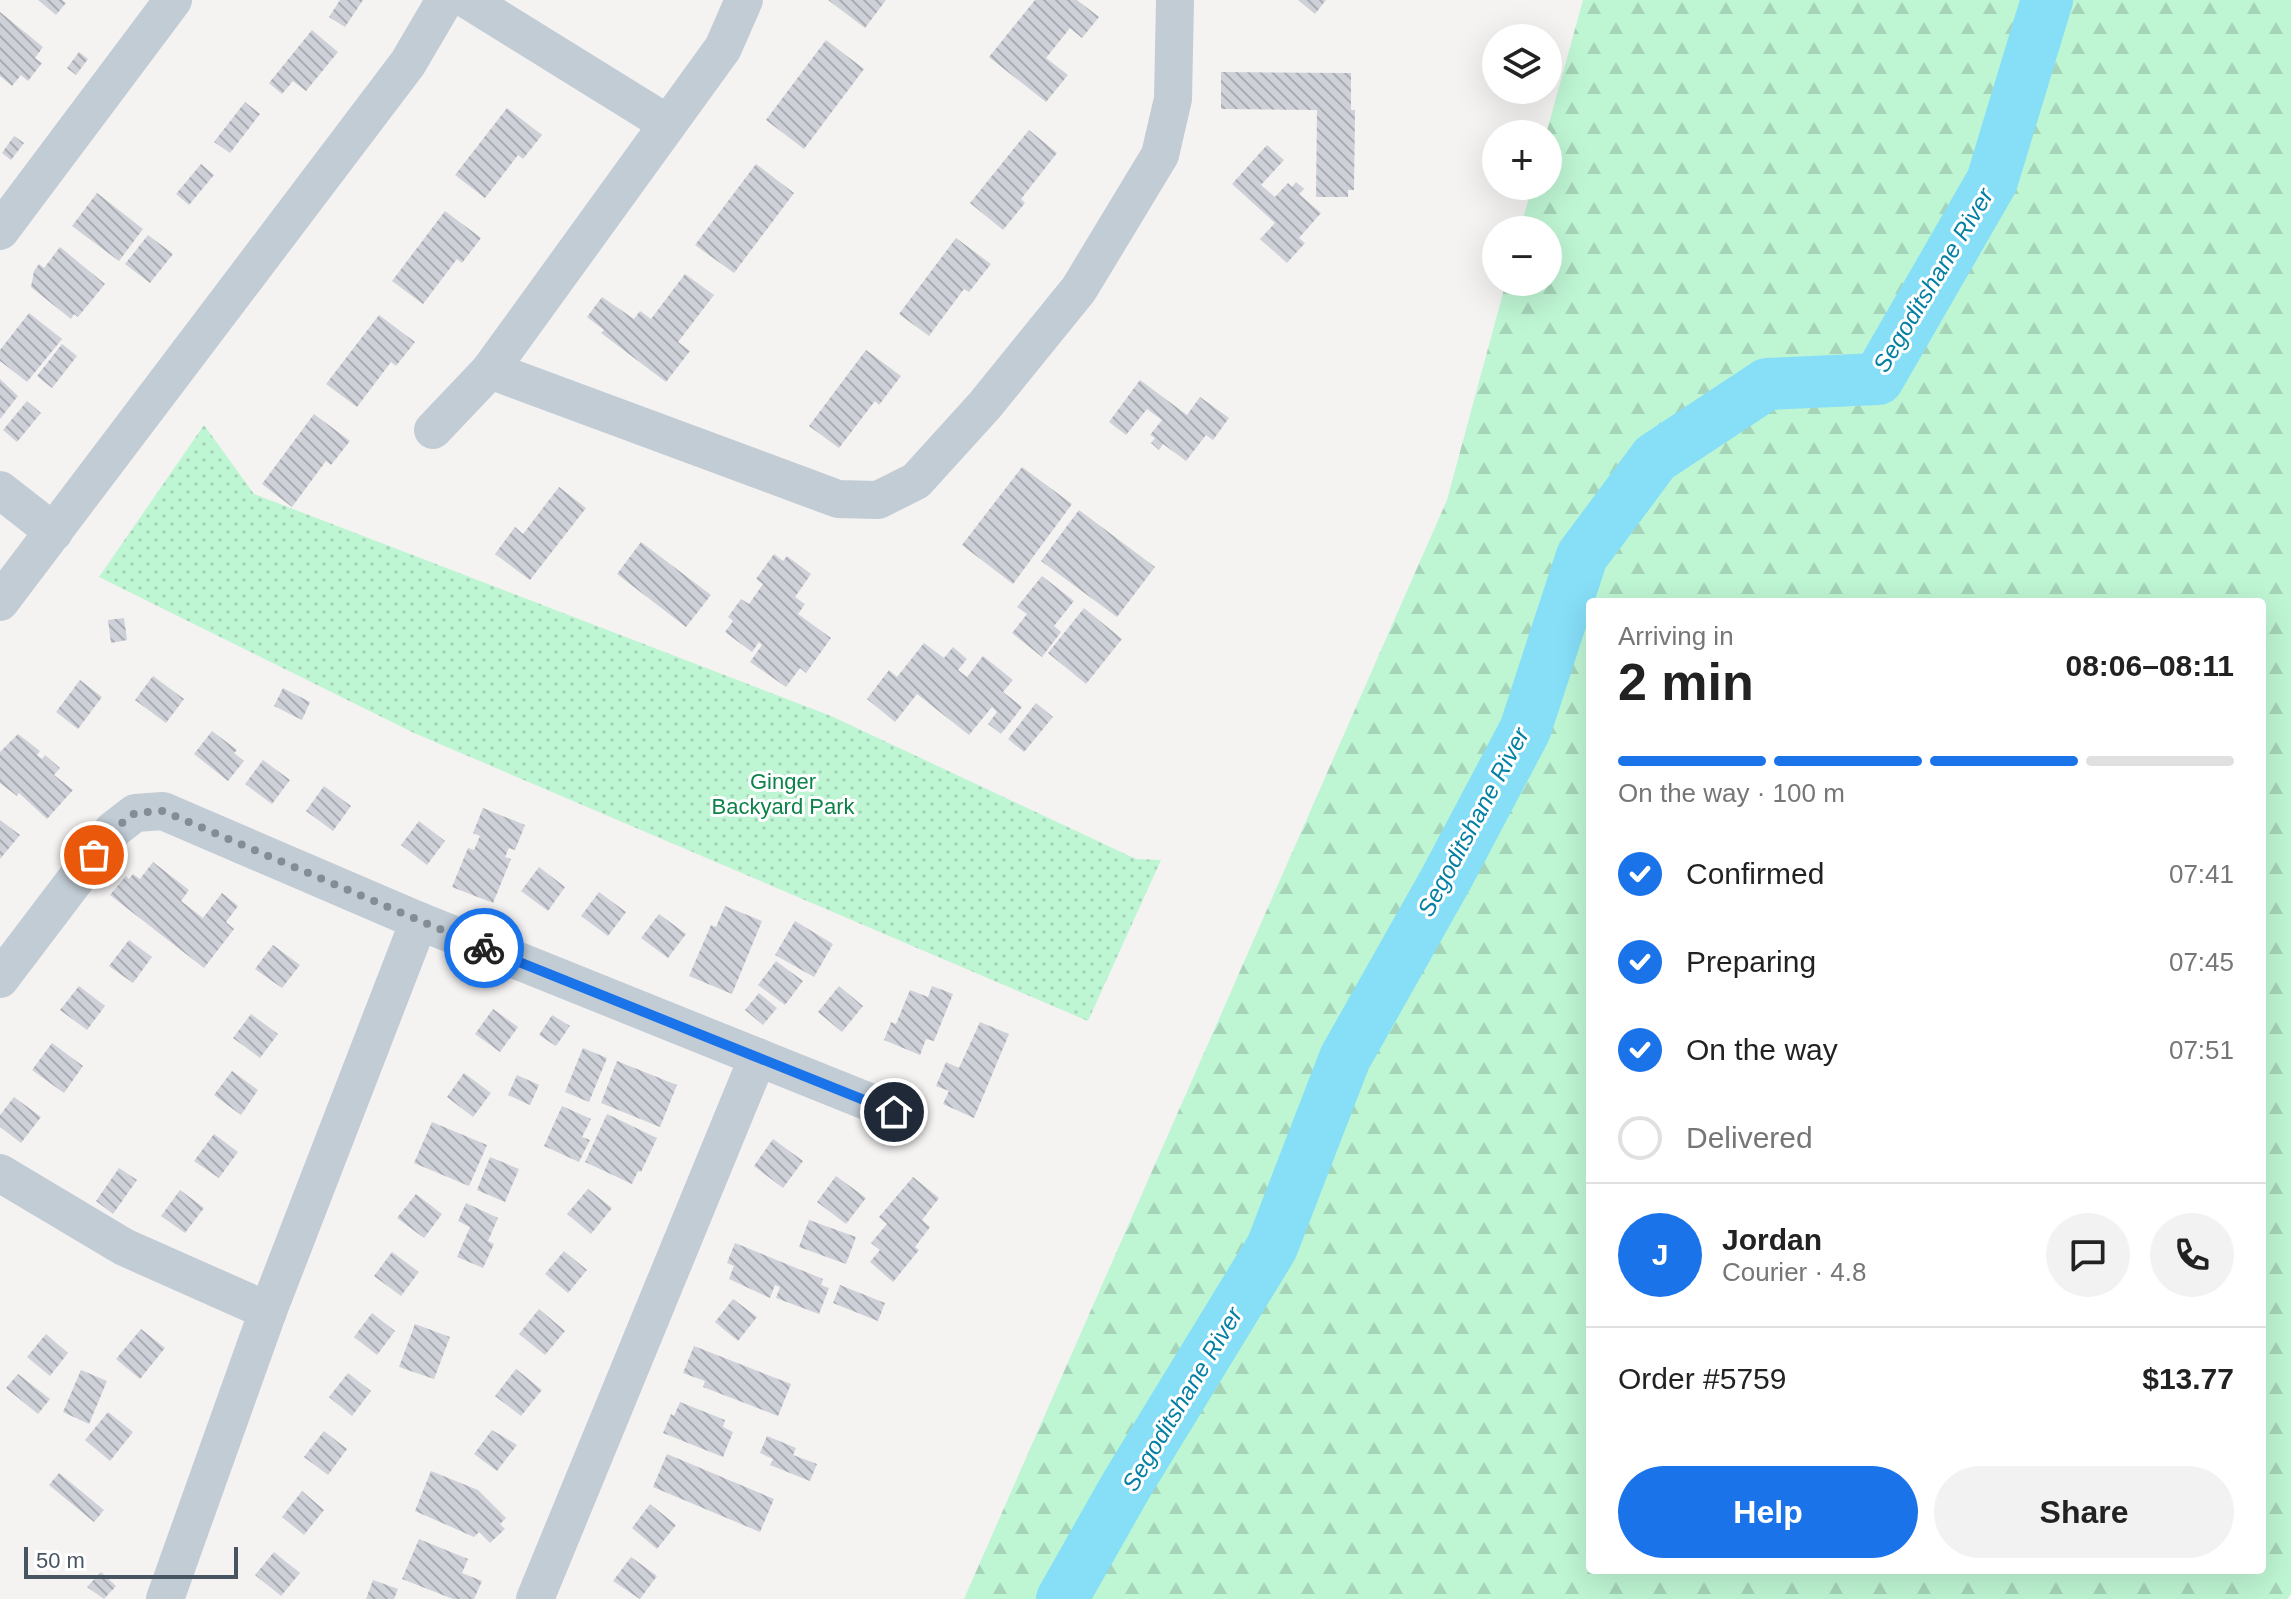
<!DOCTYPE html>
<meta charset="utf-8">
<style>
:root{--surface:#fff;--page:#f2f2f2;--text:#222;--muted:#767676;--line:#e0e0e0;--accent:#1a73e8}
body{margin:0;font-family:Arial,sans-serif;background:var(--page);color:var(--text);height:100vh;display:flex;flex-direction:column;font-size:30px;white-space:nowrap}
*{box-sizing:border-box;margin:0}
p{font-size:26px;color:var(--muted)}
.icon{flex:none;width:44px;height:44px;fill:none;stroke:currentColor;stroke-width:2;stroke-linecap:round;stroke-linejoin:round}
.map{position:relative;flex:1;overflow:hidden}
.side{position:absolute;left:1586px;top:598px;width:680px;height:976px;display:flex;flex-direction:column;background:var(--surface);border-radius:8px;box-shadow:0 8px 32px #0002}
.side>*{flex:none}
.controls{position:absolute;left:1482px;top:24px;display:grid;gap:16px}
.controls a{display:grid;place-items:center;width:80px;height:80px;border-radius:50%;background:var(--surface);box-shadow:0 8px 32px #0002;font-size:40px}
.scale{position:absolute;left:24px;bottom:20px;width:214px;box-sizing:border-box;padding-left:8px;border:4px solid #475562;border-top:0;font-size:22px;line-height:28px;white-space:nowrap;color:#475562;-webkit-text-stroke:6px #fff;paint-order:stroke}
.pin{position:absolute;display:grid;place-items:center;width:68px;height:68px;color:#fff;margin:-34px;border:4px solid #fff;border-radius:50%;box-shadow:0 2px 8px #0007}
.courier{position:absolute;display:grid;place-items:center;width:80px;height:80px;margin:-40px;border:6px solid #1a73e8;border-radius:50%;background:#fff;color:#222;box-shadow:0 2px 10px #0007}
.head em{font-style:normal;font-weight:700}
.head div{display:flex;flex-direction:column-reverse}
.head{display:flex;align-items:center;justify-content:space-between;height:136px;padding:0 32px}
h1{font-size:52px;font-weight:700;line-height:60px}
.bar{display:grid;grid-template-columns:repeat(4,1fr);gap:12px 8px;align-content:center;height:96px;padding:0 32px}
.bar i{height:10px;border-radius:6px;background:var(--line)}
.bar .selected{background:var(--accent)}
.bar p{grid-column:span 4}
.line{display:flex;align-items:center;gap:20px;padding:0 32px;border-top:2px solid var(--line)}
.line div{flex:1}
.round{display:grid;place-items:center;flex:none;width:84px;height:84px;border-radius:42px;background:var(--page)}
ol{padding:0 32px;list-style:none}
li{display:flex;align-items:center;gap:24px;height:88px}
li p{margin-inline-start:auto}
li .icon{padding:8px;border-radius:50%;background:var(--accent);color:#fff;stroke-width:4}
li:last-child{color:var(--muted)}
li i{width:44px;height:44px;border:4px solid var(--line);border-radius:50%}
.button{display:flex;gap:16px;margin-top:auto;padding:16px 32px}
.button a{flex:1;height:92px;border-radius:48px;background:var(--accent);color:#fff;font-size:32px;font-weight:700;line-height:92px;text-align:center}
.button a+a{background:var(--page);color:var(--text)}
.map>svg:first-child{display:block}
</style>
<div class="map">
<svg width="2291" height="1599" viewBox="0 0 2291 1599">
<defs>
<pattern id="forest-firs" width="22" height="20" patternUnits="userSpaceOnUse" patternTransform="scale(2)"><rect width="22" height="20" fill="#bef5d3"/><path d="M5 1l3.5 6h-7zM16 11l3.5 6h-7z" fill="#a5d4b8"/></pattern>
<pattern id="park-dots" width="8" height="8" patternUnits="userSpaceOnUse" patternTransform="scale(2)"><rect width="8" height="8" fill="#bef5d3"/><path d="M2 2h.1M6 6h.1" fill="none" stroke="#a5d4b8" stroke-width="1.8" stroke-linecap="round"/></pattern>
<pattern id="building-back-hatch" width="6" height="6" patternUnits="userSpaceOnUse" patternTransform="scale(2)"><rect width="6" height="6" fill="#ced1d8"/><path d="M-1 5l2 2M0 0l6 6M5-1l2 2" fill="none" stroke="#a9acb3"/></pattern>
</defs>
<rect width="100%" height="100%" fill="#f5f2f2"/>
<path fill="url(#forest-firs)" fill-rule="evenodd" d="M1583,0H2291V1594L2287,1599H964L1447,500L1506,282H1548V230H1520L1532,186H1548L1546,134ZM1590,602H2262V1570H1590Z"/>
<polygon fill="url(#park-dots)" points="204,425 254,494 831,716 1136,859 1161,860 1088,1021 414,733 99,577"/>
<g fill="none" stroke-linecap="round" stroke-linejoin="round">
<polyline stroke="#86def7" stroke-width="52" points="1062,1599 1126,1486 1272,1247 1345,1058 1446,879 1525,730 1582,556 1655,458 1767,384 1878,379 1992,181 2047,0"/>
</g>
<g fill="url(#building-back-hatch)">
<polygon points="38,0 62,0 66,3 56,15"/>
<polygon points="340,0 363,0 345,27 329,17"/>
<polygon points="828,0 886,0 865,28"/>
<polygon points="1035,0 1077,0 1099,17 1082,38 1070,28 1046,58 1068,75 1046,102 989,57"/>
<polygon points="1298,0 1326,0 1315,14"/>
<polygon points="0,12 43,47 35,58 42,63 28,81 21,75 12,86 0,76"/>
<polygon points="312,30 338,52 306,91 293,81 282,94 269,83"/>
<polygon points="826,40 864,69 804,149 766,120"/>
<polygon points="79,52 88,59 76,75 67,68"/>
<polygon points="1221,72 1351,73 1351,110 1355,110 1354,190 1348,190 1348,197 1316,197 1317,110 1221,109"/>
<polygon points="245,102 260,114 230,153 214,142"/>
<polygon points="507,108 542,135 523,159 518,155 485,198 455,175"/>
<polygon points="1029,130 1057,153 1021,199 1025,203 1003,230 970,203"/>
<polygon points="14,136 24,143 11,160 2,153"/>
<polygon points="1267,145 1284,160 1261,185 1275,197 1288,183 1292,187 1296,182 1304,189 1299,194 1321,213 1299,238 1305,243 1287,263 1260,239 1275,223 1232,184"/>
<polygon points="201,164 214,175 189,205 176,194"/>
<polygon points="756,164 794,193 734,273 695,245"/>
<polygon points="97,193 143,229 119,261 72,226"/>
<polygon points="445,211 481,238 462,263 457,259 423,304 392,281"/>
<polygon points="148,235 173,254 150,283 125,264"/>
<polygon points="956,238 991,264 969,292 964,289 929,336 899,314"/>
<polygon points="60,247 105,284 78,317 74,314 71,319 31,287 34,271 39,264 44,268"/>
<polygon points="685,274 714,295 678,342 690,351 666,382 601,333 604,330 587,317 602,297 634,319 640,311 651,319"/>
<polygon points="29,313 62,339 27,382 0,361 0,350"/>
<polygon points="379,315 415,342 396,366 391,362 357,407 326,384"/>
<polygon points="62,344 77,356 52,388 37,376"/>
<polygon points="866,350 901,376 879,405 875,401 839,448 809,426"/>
<polygon points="0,379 18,396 0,419"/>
<polygon points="1140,380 1187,415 1200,397 1229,418 1213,440 1206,435 1186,461 1163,444 1159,450 1151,443 1155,438 1150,435 1162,420 1147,409 1126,435 1109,422"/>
<polygon points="27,401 41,413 17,442 3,430"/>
<polygon points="314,414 350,441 331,465 326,461 292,507 262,484"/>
<polygon points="1022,467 1072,504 1013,584 962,545"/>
<polygon points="559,487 586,508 530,580 495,554 515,527 523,534"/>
<polygon points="1079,510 1155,567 1117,617 1041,561"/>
<polygon points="641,542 711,595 686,627 617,574"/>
<polygon points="774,554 783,561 787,556 811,574 795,597 805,604 798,614 831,638 806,673 800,668 786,687 750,662 762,645 759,642 752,652 725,632 733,621 728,617 741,599 749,604 763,584 756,579"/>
<polygon points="1042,576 1074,601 1054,626 1061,632 1042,657 1012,633 1027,614 1017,607"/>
<polygon points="1084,608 1122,639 1086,684 1048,653"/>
<polygon points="124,618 127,640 111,643 108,620"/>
<polygon points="924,643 944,658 953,647 967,659 958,670 967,677 983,656 1013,680 1003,692 1022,707 1001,734 988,724 997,712 992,707 969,735 917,694 895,722 867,699 889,670 897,677"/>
<polygon points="153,676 184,699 166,723 135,700"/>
<polygon points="80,680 102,697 78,729 56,712"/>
<polygon points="283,688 310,702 302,720 274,706"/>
<polygon points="1036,703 1053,717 1024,752 1008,739"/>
<polygon points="212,731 237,750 234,753 244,761 228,781 194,754"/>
<polygon points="18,734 40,751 37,755 42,759 45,755 60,768 54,775 73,790 47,819 19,793 17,796 0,783 0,752"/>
<polygon points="263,760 290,780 272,804 245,784"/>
<polygon points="324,786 351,806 333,831 306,811"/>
<polygon points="483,808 525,825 515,850 509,848 505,857 511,859 493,903 452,887 468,848 474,850 480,836 473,833"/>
<polygon points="0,820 20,835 0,859"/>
<polygon points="419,821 445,841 427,865 401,845"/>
<polygon points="153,862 189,890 181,901 203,918 222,893 238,906 226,922 234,929 204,968 110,895 126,876 129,879 133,874 140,879"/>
<polygon points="539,867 565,887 548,911 521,891"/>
<polygon points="599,892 626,912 608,936 581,916"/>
<polygon points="725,906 762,921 732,994 689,976 711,925 716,927"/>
<polygon points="659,914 686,934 668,958 641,938"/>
<polygon points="795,921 833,944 814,977 775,955"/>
<polygon points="129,940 152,957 133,983 109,966"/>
<polygon points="273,945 300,965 282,988 255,969"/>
<polygon points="776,961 803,981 785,1005 758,985"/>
<polygon points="79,986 105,1006 87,1030 60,1010"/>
<polygon points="839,986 863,1006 842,1032 818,1012"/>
<polygon points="932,986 953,994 934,1041 926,1039 920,1055 884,1040 891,1022 896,1024 910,990 928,997"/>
<polygon points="759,993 777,1008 763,1025 745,1010"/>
<polygon points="493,1009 518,1027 500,1052 475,1034"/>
<polygon points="251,1014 278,1034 260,1058 233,1038"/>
<polygon points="552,1015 570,1026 556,1046 539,1035"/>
<polygon points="980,1022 1009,1034 974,1118 943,1104 949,1091 936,1086 946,1062 959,1068"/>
<polygon points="52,1043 83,1066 64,1093 32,1070"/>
<polygon points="583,1048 607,1058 589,1102 565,1092"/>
<polygon points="617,1061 677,1085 660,1127 601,1103"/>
<polygon points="232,1071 258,1090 241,1115 214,1095"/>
<polygon points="464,1073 491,1093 473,1117 447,1097"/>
<polygon points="517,1075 539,1085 530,1105 508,1095"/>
<polygon points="14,1097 41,1117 21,1143 0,1127 0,1115"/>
<polygon points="562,1106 591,1119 582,1137 590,1140 579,1162 544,1146"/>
<polygon points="607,1114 657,1138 641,1172 638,1171 632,1184 585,1162"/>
<polygon points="432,1122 487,1145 469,1186 414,1163"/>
<polygon points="214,1134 238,1152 219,1178 194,1161"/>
<polygon points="773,1139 803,1161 783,1188 754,1166"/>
<polygon points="490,1157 519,1169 505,1202 477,1190"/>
<polygon points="119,1168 137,1180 113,1214 96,1201"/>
<polygon points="836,1176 866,1198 846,1224 817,1202"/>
<polygon points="913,1177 939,1198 922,1220 930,1227 915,1247 919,1250 893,1282 870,1262 880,1250 871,1243 887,1224 879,1217"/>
<polygon points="588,1189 612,1208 591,1234 567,1214"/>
<polygon points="180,1190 204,1208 185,1233 161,1216"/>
<polygon points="416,1194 442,1214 424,1238 397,1218"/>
<polygon points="466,1203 498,1218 488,1241 494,1244 483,1268 457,1257 470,1227 458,1221"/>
<polygon points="809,1220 856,1237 846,1264 799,1247"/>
<polygon points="735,1243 823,1279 821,1285 829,1288 819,1314 776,1298 780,1287 775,1285 770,1298 729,1279 734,1266 727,1263"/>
<polygon points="564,1251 587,1270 568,1293 545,1274"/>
<polygon points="392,1252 419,1272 401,1296 374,1276"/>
<polygon points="840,1285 885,1303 878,1321 833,1303"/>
<polygon points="733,1299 757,1317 738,1341 715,1322"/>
<polygon points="539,1309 565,1331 545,1355 519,1334"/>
<polygon points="372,1313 395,1331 377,1355 354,1337"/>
<polygon points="415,1324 450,1337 434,1379 399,1367"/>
<polygon points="141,1329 165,1348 140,1379 116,1359"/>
<polygon points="46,1334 68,1353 50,1376 27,1357"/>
<polygon points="694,1346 791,1384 778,1416 703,1387 705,1381 683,1373"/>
<polygon points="516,1369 542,1390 521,1416 495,1396"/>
<polygon points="81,1370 107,1381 89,1424 63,1412"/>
<polygon points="348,1373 371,1391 352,1416 329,1397"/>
<polygon points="18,1374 50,1399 38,1414 6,1388"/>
<polygon points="680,1402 725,1420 723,1427 733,1432 723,1457 663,1433 671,1414 674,1416"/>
<polygon points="108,1412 133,1432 110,1461 85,1440"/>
<polygon points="492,1430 517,1445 497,1471 474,1454"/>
<polygon points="324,1431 347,1449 328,1475 304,1457"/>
<polygon points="767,1436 796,1448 793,1455 817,1464 810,1481 770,1465 773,1459 760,1453"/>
<polygon points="667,1454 774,1499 760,1532 653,1487"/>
<polygon points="431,1471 478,1490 506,1518 500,1524 505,1529 490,1543 479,1532 474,1537 415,1511"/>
<polygon points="59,1473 104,1510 94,1522 49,1485"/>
<polygon points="302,1491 324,1510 304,1535 282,1517"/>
<polygon points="650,1504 676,1525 657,1549 632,1528"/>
<polygon points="419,1539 468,1559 462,1573 482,1581 474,1599 453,1599 402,1579"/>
<polygon points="274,1552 300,1573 281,1596 255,1575"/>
<polygon points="631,1557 657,1576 640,1599 613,1581"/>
<polygon points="101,1572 116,1586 104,1599 87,1587"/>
<polygon points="373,1580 398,1589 394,1599 366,1599"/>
</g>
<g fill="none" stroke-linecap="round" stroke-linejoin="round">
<g stroke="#c2ccd5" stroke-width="38">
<polyline points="468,0 668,124"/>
<polyline points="0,231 173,0"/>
<polyline points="490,370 838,499 878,500 916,481 985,405 1079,289 1160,155 1173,99 1175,0"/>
<polyline points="433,430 490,370 723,48 744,0"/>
<polyline points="0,490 54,532"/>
<polyline points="0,602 408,63 445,0"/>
<polyline points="0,979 113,830 135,813 163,811 419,921 894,1112"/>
<polyline points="0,1173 124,1247 268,1311"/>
<polyline points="165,1599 268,1311 419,921"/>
<polyline points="535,1599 758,1057"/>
</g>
</g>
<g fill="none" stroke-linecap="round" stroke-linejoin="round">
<polyline stroke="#848c94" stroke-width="8" stroke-dasharray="0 14.4" points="94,855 113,830 135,813 163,811 484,948"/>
<polyline stroke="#1a73e8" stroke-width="10" points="484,948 894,1112"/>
</g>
<g text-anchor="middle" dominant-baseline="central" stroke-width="6" stroke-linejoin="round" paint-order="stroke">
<g font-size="22" fill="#0d8249" stroke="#fff">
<text x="783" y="781">Ginger<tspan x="783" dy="25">Backyard Park</tspan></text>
</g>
<g font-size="24" font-style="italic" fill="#0380a3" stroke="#fff">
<text transform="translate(1933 280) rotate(-59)">Segoditshane River</text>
<text transform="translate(1473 822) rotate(-62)">Segoditshane River</text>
<text transform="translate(1182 1399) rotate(-59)">Segoditshane River</text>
</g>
</g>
</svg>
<div class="controls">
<a><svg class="icon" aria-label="layers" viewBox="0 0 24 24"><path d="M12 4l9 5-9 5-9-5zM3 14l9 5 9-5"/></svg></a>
<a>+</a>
<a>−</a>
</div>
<div class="scale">50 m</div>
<div class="pin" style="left:94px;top:855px;background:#ea580c"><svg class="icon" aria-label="bag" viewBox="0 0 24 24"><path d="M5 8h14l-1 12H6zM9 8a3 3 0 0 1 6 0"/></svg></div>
<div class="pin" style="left:894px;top:1112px;background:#1f2937"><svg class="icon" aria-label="home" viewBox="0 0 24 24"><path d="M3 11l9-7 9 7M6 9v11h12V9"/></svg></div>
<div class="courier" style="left:484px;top:948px"><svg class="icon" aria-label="bike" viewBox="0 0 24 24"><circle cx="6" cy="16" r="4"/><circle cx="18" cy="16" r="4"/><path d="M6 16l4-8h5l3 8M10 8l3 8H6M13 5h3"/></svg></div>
<section class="side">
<div class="head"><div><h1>2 min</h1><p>Arriving in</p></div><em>08:06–08:11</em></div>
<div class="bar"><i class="selected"></i><i class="selected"></i><i class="selected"></i><i></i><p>On the way · 100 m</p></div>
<ol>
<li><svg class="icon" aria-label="check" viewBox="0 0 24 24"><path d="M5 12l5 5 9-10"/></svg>Confirmed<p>07:41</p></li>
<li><svg class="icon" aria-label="check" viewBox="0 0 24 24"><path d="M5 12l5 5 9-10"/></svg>Preparing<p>07:45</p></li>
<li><svg class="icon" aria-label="check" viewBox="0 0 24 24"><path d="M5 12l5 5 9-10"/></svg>On the way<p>07:51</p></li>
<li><i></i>Delivered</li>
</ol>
<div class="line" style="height:144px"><b class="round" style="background:var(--accent);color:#fff">J</b><div><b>Jordan</b><p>Courier · 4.8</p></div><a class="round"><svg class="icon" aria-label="chat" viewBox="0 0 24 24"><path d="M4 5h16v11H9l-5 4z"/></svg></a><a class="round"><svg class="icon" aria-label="phone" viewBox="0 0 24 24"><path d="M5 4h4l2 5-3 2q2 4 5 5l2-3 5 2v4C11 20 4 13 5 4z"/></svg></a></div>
<div class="line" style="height:104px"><div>Order #5759</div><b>$13.77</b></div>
<div class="button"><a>Help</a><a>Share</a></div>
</section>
</div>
